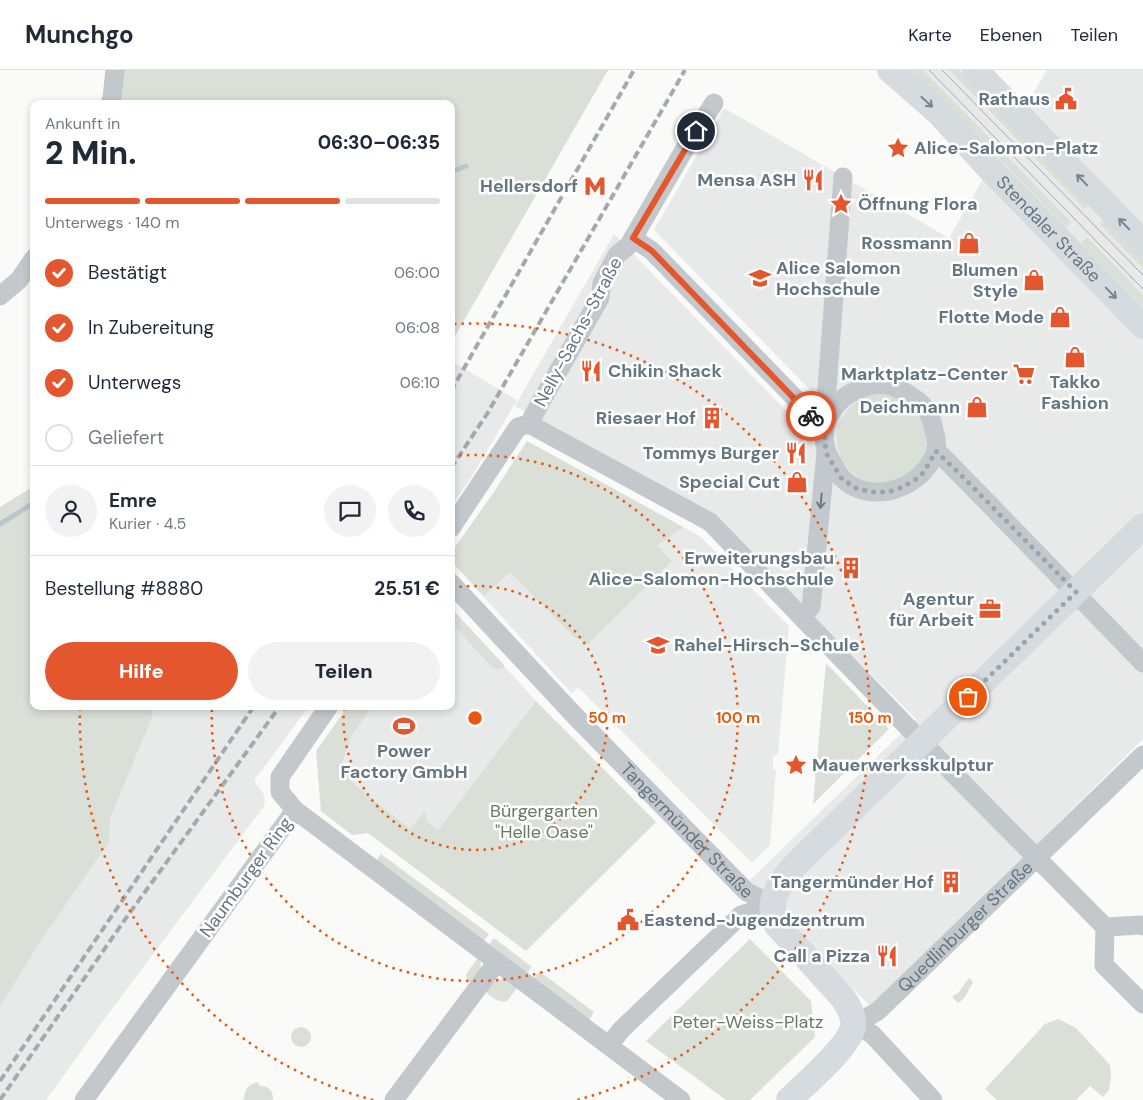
<!DOCTYPE html>
<html lang="de">
<meta charset="utf-8">
<style>
:root{--surface:#fff;--page:#f2f2f3;--text:#1f2937;--muted:#747a83;--line:#e0e1e3;--accent:#e4572e}
body{margin:0;font-family:"DM Sans",sans-serif;background:var(--page);color:var(--text);height:100vh;display:flex;flex-direction:column;font-size:19px;white-space:nowrap}
*{box-sizing:border-box;margin:0}
p{font-size:16px;color:var(--muted)}
.icon{flex:none;width:28px;height:28px;fill:none;stroke:currentColor;stroke-width:2;stroke-linecap:round;stroke-linejoin:round}
.map{position:relative;flex:1;overflow:hidden}
.sheet{position:absolute;left:30px;top:30px;width:425px;height:610px;display:flex;flex-direction:column;background:var(--surface);border-radius:10px;box-shadow:0 2px 8px #0003}
.sheet>*{flex:none}
.pin{position:absolute;display:grid;place-items:center;width:42px;height:42px;color:#fff;margin:-21px;border:2px solid #fff;border-radius:50%;box-shadow:0 1px 5px #0007}
.courier{position:absolute;display:grid;place-items:center;width:50px;height:50px;margin:-25px;border:4px solid #e4572e;border-radius:50%;background:#fff;color:#222;box-shadow:0 1px 6px #0007}
.headline em{font-style:normal;font-weight:800}
.headline div{display:flex;flex-direction:column-reverse}
.headline{display:flex;align-items:center;justify-content:space-between;height:85px;padding:0 15px}
h1{font-size:32px;font-weight:800;line-height:38px}
.bar{display:grid;grid-template-columns:repeat(4,1fr);gap:8px 5px;align-content:center;height:60px;padding:0 15px}
.bar i{height:6px;border-radius:4px;background:var(--line)}
.bar .active{background:var(--accent)}
.bar p{grid-column:span 4}
.line{display:flex;align-items:center;gap:12px;padding:0 15px;border-top:1px solid var(--line)}
.line div{flex:1}
.round{display:grid;place-items:center;flex:none;width:52px;height:52px;border-radius:26px;background:var(--page)}
ol{padding:0 15px;list-style:none}
li{display:flex;align-items:center;gap:15px;height:55px}
li p{margin-inline-start:auto}
li .icon{padding:5px;border-radius:50%;background:var(--accent);color:#fff;stroke-width:4}
li:last-child{color:var(--muted)}
li i{width:28px;height:28px;border:2px solid var(--line);border-radius:50%}
.action{display:flex;gap:10px;margin-top:auto;padding:10px 15px}
.action a{flex:1;height:58px;border-radius:30px;background:var(--accent);color:#fff;font-size:20px;font-weight:800;line-height:58px;text-align:center}
.action a+a{background:var(--page);color:var(--text)}
header{display:flex;align-items:center;gap:30px;box-sizing:border-box;height:70px;padding:0 25px;background:var(--surface);border-bottom:1px solid var(--line)}
header strong{font-size:24px}
nav{display:flex;gap:28px;margin-inline-start:auto;font-size:18px}
.map>svg:first-child{display:block}
</style>
<header>
<strong>Munchgo</strong>
<nav><a>Karte</a><a>Ebenen</a><a>Teilen</a></nav>
</header>
<div class="map">
<svg width="1143" height="1030" viewBox="0 0 1143 1030">
<rect width="100%" height="100%" fill="#fafaf8"/>
<g fill="#e8e9e9">
<polygon points="922,0 949,0 1010,63 1047,0 1143,0 1143,669 872,938 748,812 916,649 712,446 515,336 614,164 806,361 810,320 654,160 724,38 949,168 1000,80"/>
<polygon points="451,291 517,330 471,408 451,436"/>
<polygon points="527,371 701,467 789,556 778,684 773,687 773,699 776,700 770,775 752,793 578,617 572,623 565,616 451,491 451,483 494,422"/>
<polygon points="451,538 536,631 420,784 317,708 370,636 451,636"/>
<polygon points="152,636 309,636 254,711 263,723 265,731 264,736 97,959 46,1030 0,1030 0,937 38,875 109,772 110,749 153,645"/>
</g>
<g fill="#dadfd7">
<polygon points="123,0 608,0 451,273 451,34 120,34"/>
<polygon points="906,0 923,0 1071,152 1066,157 939,27"/>
<polygon points="949,0 960,0 1090,134 1085,139"/>
<polygon points="1106,149 1143,187 1143,198 1100,154"/>
<polygon points="1087,167 1143,225 1143,236 1081,173"/>
<circle cx="882" cy="369" r="45"/>
<polygon points="527,371 683,457 657,476 672,491 588,574 574,567 510,502 484,526 451,491 451,483 494,422"/>
<polygon points="34,416 34,636 152,636 153,645 110,749 109,772 38,875 0,937 0,437"/>
<path d="M451,538L504,595V597C499,600 497,600 492,597L455,557L451,556Z"/>
<polygon points="826,593 889,659 813,734"/>
<polygon points="536,631 656,752 526,881 368,763 352,765 321,741 316,681 348,636 372,636 351,667 341,696 356,716 410,759 425,741 426,751 438,760"/>
<polygon points="381,784 489,864 484,871 376,791"/>
<polygon points="494,868 532,897 527,903 489,874"/>
<polygon points="750,869 811,931 815,967 750,1030 726,1030 646,971"/>
<path d="M478,888C485,898 478,905 472,913C468,911 466,908 466,904Z"/>
<polygon points="539,901 594,942 589,950 534,908"/>
<path d="M969,908L973,912C968,920 967,928 958,933L952,927L959,922Z"/>
<path d="M502,909L508,910L518,917L507,931C498,934 491,926 484,920C489,915 494,911 502,909Z"/>
<polygon points="1058,949 1076,958 1110,995 1111,1007 1109,1020 1103,1027 1090,1016 1076,1030 997,1030 985,1019 1045,954"/>
<circle cx="301" cy="967" r="10"/>
<path d="M258,1012L260,1016C270,1016 273,1021 273,1030H242L244,1029C245,1018 248,1015 258,1012Z"/>
</g>
<g fill="none" stroke-linecap="round" stroke-linejoin="round">
<g stroke="#bbc7cb" stroke-width="5">
<polyline points="451,102 466,96"/>
<polyline points="0,454 34,433"/>
</g>
<g stroke="#c3c8cc" stroke-width="19">
<polyline points="110,34 112,28 115,0"/>
<polyline points="633,168 652,181 824,358"/>
<polyline points="0,226 19,210 34,188"/>
<polyline points="529,354 710,452 922,672 1105,857 1104,895 1143,934"/>
<path d="M824,358C826,352 828,346 832,341C837,333 846,325 855,321C880,309 896,314 918,331C927,338 932,349 934,360C936,366 937,374 936,379C936,385 931,391 928,396C909,422 869,432 844,410C840,407 837,401 835,397C825,381 824,377 824,358L843,107"/>
<polyline points="937,381 989,434 1143,593"/>
<polyline points="451,458 518,357 529,354 539,335 600,228 602,213 617,185 629,175 633,168 687,75 714,33"/>
<path id="s1" d="M451,513L575,646L740,815L747,822L773,835"/>
<polyline points="802,547 811,537 826,383"/>
<polyline points="329,636 280,707 280,722 295,740 681,1030"/>
<polyline points="1105,857 1142,855 1143,856"/>
<path id="s2" d="M854,955L878,941L1143,685"/>
<polyline points="854,955 872,964 933,1030"/>
<polyline points="609,975 621,960 741,845 773,835"/>
<polyline points="84,1030 295,740"/>
<polyline points="394,1030 497,892"/>
</g>
<g stroke="#d6dbdf" stroke-width="26">
<path id="s3" d="M890,0L938,42L992,101L1143,256"/>
<polyline points="975,0 1143,173"/>
<path d="M789,1030C805,1014 849,977 853,957C855,948 848,935 843,928L776,854C760,820 803,788 824,767L1143,456"/>
</g>
<g stroke="#a2aab0" stroke-width="1">
<polyline points="929,0 1143,219"/>
<polyline points="942,0 1143,205"/>
</g>
<g stroke="#a2aab0" stroke-width="4" stroke-dasharray="8 4" stroke-linecap="butt">
<polyline points="451,321 634,0"/>
<polyline points="451,398 487,344 685,0"/>
<polyline points="0,1011 254,636"/>
<polyline points="0,1030 126,848 280,636"/>
</g>
</g>
<defs><path id="oneway-shaft" d="M-6 0H5M1.5-3L5.5 0L1.5 3" fill="none" stroke-width="1.6" stroke-linecap="round" stroke-linejoin="round" transform="scale(1.25)"/></defs>
<g stroke="#768591">
<use href="#oneway-shaft" transform="translate(927 32) rotate(42)"/>
<use href="#oneway-shaft" transform="translate(1082 110) rotate(-134)"/>
<use href="#oneway-shaft" transform="translate(1124 154) rotate(-134)"/>
<use href="#oneway-shaft" transform="translate(1111 223) rotate(46)"/>
</g>
<use stroke="#6a7a87" href="#oneway-shaft" transform="translate(821 431) rotate(95)"/>
<g fill="none" stroke-linecap="round" stroke-linejoin="round">
<polyline stroke="#99a4ac" stroke-width="5" stroke-dasharray="0 9" points="811,346 824,358 826,383 842,409 856,418 871,422 888,422 903,417 916,409 924,402 936,381 964,408 1076,522 968,627"/>
<polyline stroke="#e4572e" stroke-width="6" points="696,61 633,168 652,181 811,346"/>
</g>
<g fill="none" stroke="#e8590c" stroke-width="2.5" stroke-dasharray="2.5 5">
<path d="M452 518A132 132 0 1 1 344 636"/>
<path d="M452 386A263 263 0 1 1 212 637"/>
<path d="M373 1030A395 395 0 0 1 80 638M454 254A395 395 0 0 1 577 1030"/>
</g>
<defs>
<g id="civic-bare" transform="scale(1.725)"><path d="M-.6-6.5H3V-4.5H.6V-3L4-1V1h2V6H-6V1h2V-1L-.6-3ZM-1.2 2.5V6h2.4V2.5Z" fill="#e4572e" stroke="#fff" stroke-width="2.5" paint-order="stroke"/></g>
<g id="sight-bare" transform="scale(1.725)"><path d="M0-6L1.8-2.2L6-1.7L2.9 1.2L3.7 5.4L0 3.3L-3.7 5.4L-2.9 1.2L-6-1.7L-1.8-2.2Z" fill="#e4572e" stroke="#fff" stroke-width="2.5" paint-order="stroke"/></g>
<g id="restaurant-bare" transform="scale(1.725)"><path d="M-5-6h1v4h1v-4h1v4h1v-4h1v5L-1.5 .5V6h-2V.5L-5-1ZM5-6V6H3V1.5H1.5Q1.5-4 5-6Z" fill="#e4572e" stroke="#fff" stroke-width="2.5" paint-order="stroke"/></g>
<g id="metro-bare" transform="scale(1.725)"><path d="M-5.5 5V-5H-3L0 0L3-5H5.5V5H3V-.5L0 4L-3-.5V5Z" fill="#e4572e" stroke="#fff" stroke-width="2.5" paint-order="stroke"/></g>
<g id="shop-bare" transform="scale(1.725)"><path d="M-5-2.5h2.3a2.7 3.5 0 0 1 5.4 0H5L5.5 6h-11ZM-1.5-2.5h3a1.5 2.3 0 0 0-3 0Z" fill="#e4572e" stroke="#fff" stroke-width="2.5" paint-order="stroke"/></g>
<g id="university-bare" transform="scale(1.725)"><path d="M0-5L7-2L0 1L-7-2ZM-4 1L0 2.5L4 1V4Q0 6-4 4Z" fill="#e4572e" stroke="#fff" stroke-width="2.5" paint-order="stroke"/></g>
<g id="supermarket-bare" transform="scale(1.725)"><path d="M-6-5.5h2.5l.6 2H6L4.5 2H-2.5L-4.4-4H-6ZM-1.5 3.2a1.3 1.3 0 1 0 .1 0ZM3 3.2a1.3 1.3 0 1 0 .1 0Z" fill="#e4572e" stroke="#fff" stroke-width="2.5" paint-order="stroke"/></g>
<g id="building-bare" transform="scale(1.725)"><path d="M-4-6H4V6H1V3H-1V6H-4ZM-2.5-4.3h1.7v1.8h-1.7ZM.8-4.3h1.7v1.8H.8ZM-2.5-1h1.7V.8h-1.7ZM.8-1h1.7V.8H.8Z" fill="#e4572e" stroke="#fff" stroke-width="2.5" paint-order="stroke"/></g>
<g id="office-bare" transform="scale(1.725)"><path d="M-6-3h4V-5.5h4V-3h4V5H-6ZM-1-4.5V-3h2v-1.5ZM-6 0V1H6V0Z" fill="#e4572e" stroke="#fff" stroke-width="2.5" paint-order="stroke"/></g>
<g id="stadium-bare" transform="scale(1.725)"><path d="M0-5a6.5 5 0 1 0 0 10a6.5 5 0 1 0 0-10ZM-3.5-1.8h7v3.6h-7Z" fill="#e4572e" stroke="#fff" stroke-width="2.5" paint-order="stroke"/></g>
</defs>
<g fill-rule="evenodd">
<use href="#civic-bare" x="1066" y="29"/>
<use href="#sight-bare" x="898" y="78"/>
<use href="#restaurant-bare" x="813" y="110"/>
<use href="#metro-bare" x="595" y="116"/>
<use href="#sight-bare" x="841" y="134"/>
<use href="#shop-bare" x="969" y="173"/>
<use href="#university-bare" x="760" y="208"/>
<use href="#shop-bare" x="1034" y="210"/>
<use href="#shop-bare" x="1060" y="247"/>
<use href="#shop-bare" x="1075" y="287"/>
<use href="#restaurant-bare" x="591" y="301"/>
<use href="#supermarket-bare" x="1024" y="304"/>
<use href="#shop-bare" x="977" y="337"/>
<use href="#building-bare" x="712" y="348"/>
<use href="#restaurant-bare" x="796" y="383"/>
<use href="#shop-bare" x="797" y="412"/>
<use href="#building-bare" x="851" y="498"/>
<use href="#office-bare" x="990" y="539"/>
<use href="#university-bare" x="658" y="575"/>
<use href="#stadium-bare" x="404" y="656"/>
<use href="#sight-bare" x="796" y="695"/>
<use href="#building-bare" x="951" y="812"/>
<use href="#civic-bare" x="628" y="850"/>
<use href="#restaurant-bare" x="887" y="886"/>
</g>
<g text-anchor="middle" dominant-baseline="central" stroke-width="5" stroke-linejoin="round" paint-order="stroke">
<g font-size="18" font-weight="bold" fill="#657683" stroke="#fff" text-anchor="end">
<text x="1050" y="29">Rathaus</text>
<text x="914" y="78" text-anchor="start">Alice-Salomon-Platz</text>
<text x="796" y="110">Mensa ASH</text>
<text x="578" y="116">Hellersdorf</text>
<text x="858" y="134" text-anchor="start">Öffnung Flora</text>
<text x="952" y="173">Rossmann</text>
<text x="776" y="198" text-anchor="start">Alice Salomon<tspan x="776" dy="21">Hochschule</tspan></text>
<text x="1018" y="200">Blumen<tspan x="1018" dy="21">Style</tspan></text>
<text x="1044" y="247">Flotte Mode</text>
<text x="608" y="301" text-anchor="start">Chikin Shack</text>
<text x="1008" y="304">Marktplatz-Center</text>
<text x="1075" y="312" text-anchor="middle">Takko<tspan x="1075" dy="21">Fashion</tspan></text>
<text x="960" y="337">Deichmann</text>
<text x="696" y="348">Riesaer Hof</text>
<text x="779" y="383">Tommys Burger</text>
<text x="780" y="412">Special Cut</text>
<text x="834" y="488">Erweiterungsbau<tspan x="834" dy="21">Alice-Salomon-Hochschule</tspan></text>
<text x="974" y="529">Agentur<tspan x="974" dy="21">für Arbeit</tspan></text>
<text x="674" y="575" text-anchor="start">Rahel-Hirsch-Schule</text>
<text x="404" y="681" text-anchor="middle">Power<tspan x="404" dy="21">Factory GmbH</tspan></text>
<text x="812" y="695" text-anchor="start">Mauerwerksskulptur</text>
<text x="934" y="812">Tangermünder Hof</text>
<text x="644" y="850" text-anchor="start">Eastend-Jugendzentrum</text>
<text x="870" y="886">Call a Pizza</text>
</g>
<g font-size="18" fill="#657683" stroke="#fff">
<text stroke="none"><textPath href="#s3" startOffset="225">Stendaler Straße</textPath></text>
<text transform="translate(578 262) rotate(-62)">Nelly-Sachs-Straße</text>
<text stroke="none"><textPath href="#s1" startOffset="342">Tangermünder Straße</textPath></text>
<text transform="translate(246 807) rotate(-54)">Naumburger Ring</text>
<text stroke="none"><textPath href="#s2" startOffset="149">Quedlinburger Straße</textPath></text>
</g>
<g font-size="18" fill="#687a64" stroke="#fff">
<text x="544" y="741">Bürgergarten<tspan x="544" dy="21">"Helle Oase"</tspan></text>
<text x="748" y="952">Peter-Weiss-Platz</text>
</g>
</g>
<circle cx="475" cy="648" r="8" fill="#e8590c" stroke="#fff" stroke-width="2.5"/>
<g font-size="15" text-anchor="middle" font-weight="bold" fill="#e8590c" stroke="#fff" stroke-width="5" stroke-linejoin="round" paint-order="stroke">
<text x="607" y="653">50 m</text>
<text x="738" y="653">100 m</text>
<text x="870" y="653">150 m</text>
</g>
</svg>
<div class="pin" style="left:968px;top:627px;background:#ea580c"><svg class="icon" aria-label="bag" viewBox="0 0 24 24"><path d="M5 8h14l-1 12H6zM9 8a3 3 0 0 1 6 0"/></svg></div>
<div class="pin" style="left:696px;top:61px;background:#1f2937"><svg class="icon" aria-label="home" viewBox="0 0 24 24"><path d="M3 11l9-7 9 7M6 9v11h12V9"/></svg></div>
<div class="courier" style="left:811px;top:346px"><svg class="icon" aria-label="bike" viewBox="0 0 24 24"><circle cx="6" cy="16" r="4"/><circle cx="18" cy="16" r="4"/><path d="M6 16l4-8h5l3 8M10 8l3 8H6M13 5h3"/></svg></div>
<section class="sheet">
<div class="headline"><div><h1>2 Min.</h1><p>Ankunft in</p></div><em>06:30–06:35</em></div>
<div class="bar"><i class="active"></i><i class="active"></i><i class="active"></i><i></i><p>Unterwegs · 140 m</p></div>
<ol>
<li><svg class="icon" aria-label="check" viewBox="0 0 24 24"><path d="M5 12l5 5 9-10"/></svg>Bestätigt<p>06:00</p></li>
<li><svg class="icon" aria-label="check" viewBox="0 0 24 24"><path d="M5 12l5 5 9-10"/></svg>In Zubereitung<p>06:08</p></li>
<li><svg class="icon" aria-label="check" viewBox="0 0 24 24"><path d="M5 12l5 5 9-10"/></svg>Unterwegs<p>06:10</p></li>
<li><i></i>Geliefert</li>
</ol>
<div class="line" style="height:90px"><a class="round"><svg class="icon" aria-label="person" viewBox="0 0 24 24"><circle cx="12" cy="8" r="4"/><path d="M4 21q1-7 8-7t8 7"/></svg></a><div><b>Emre</b><p>Kurier · 4.5</p></div><a class="round"><svg class="icon" aria-label="chat" viewBox="0 0 24 24"><path d="M4 5h16v11H9l-5 4z"/></svg></a><a class="round"><svg class="icon" aria-label="phone" viewBox="0 0 24 24"><path d="M5 4h4l2 5-3 2q2 4 5 5l2-3 5 2v4C11 20 4 13 5 4z"/></svg></a></div>
<div class="line" style="height:65px"><div>Bestellung #8880</div><b>25.51 €</b></div>
<div class="action"><a>Hilfe</a><a>Teilen</a></div>
</section>
</div>
